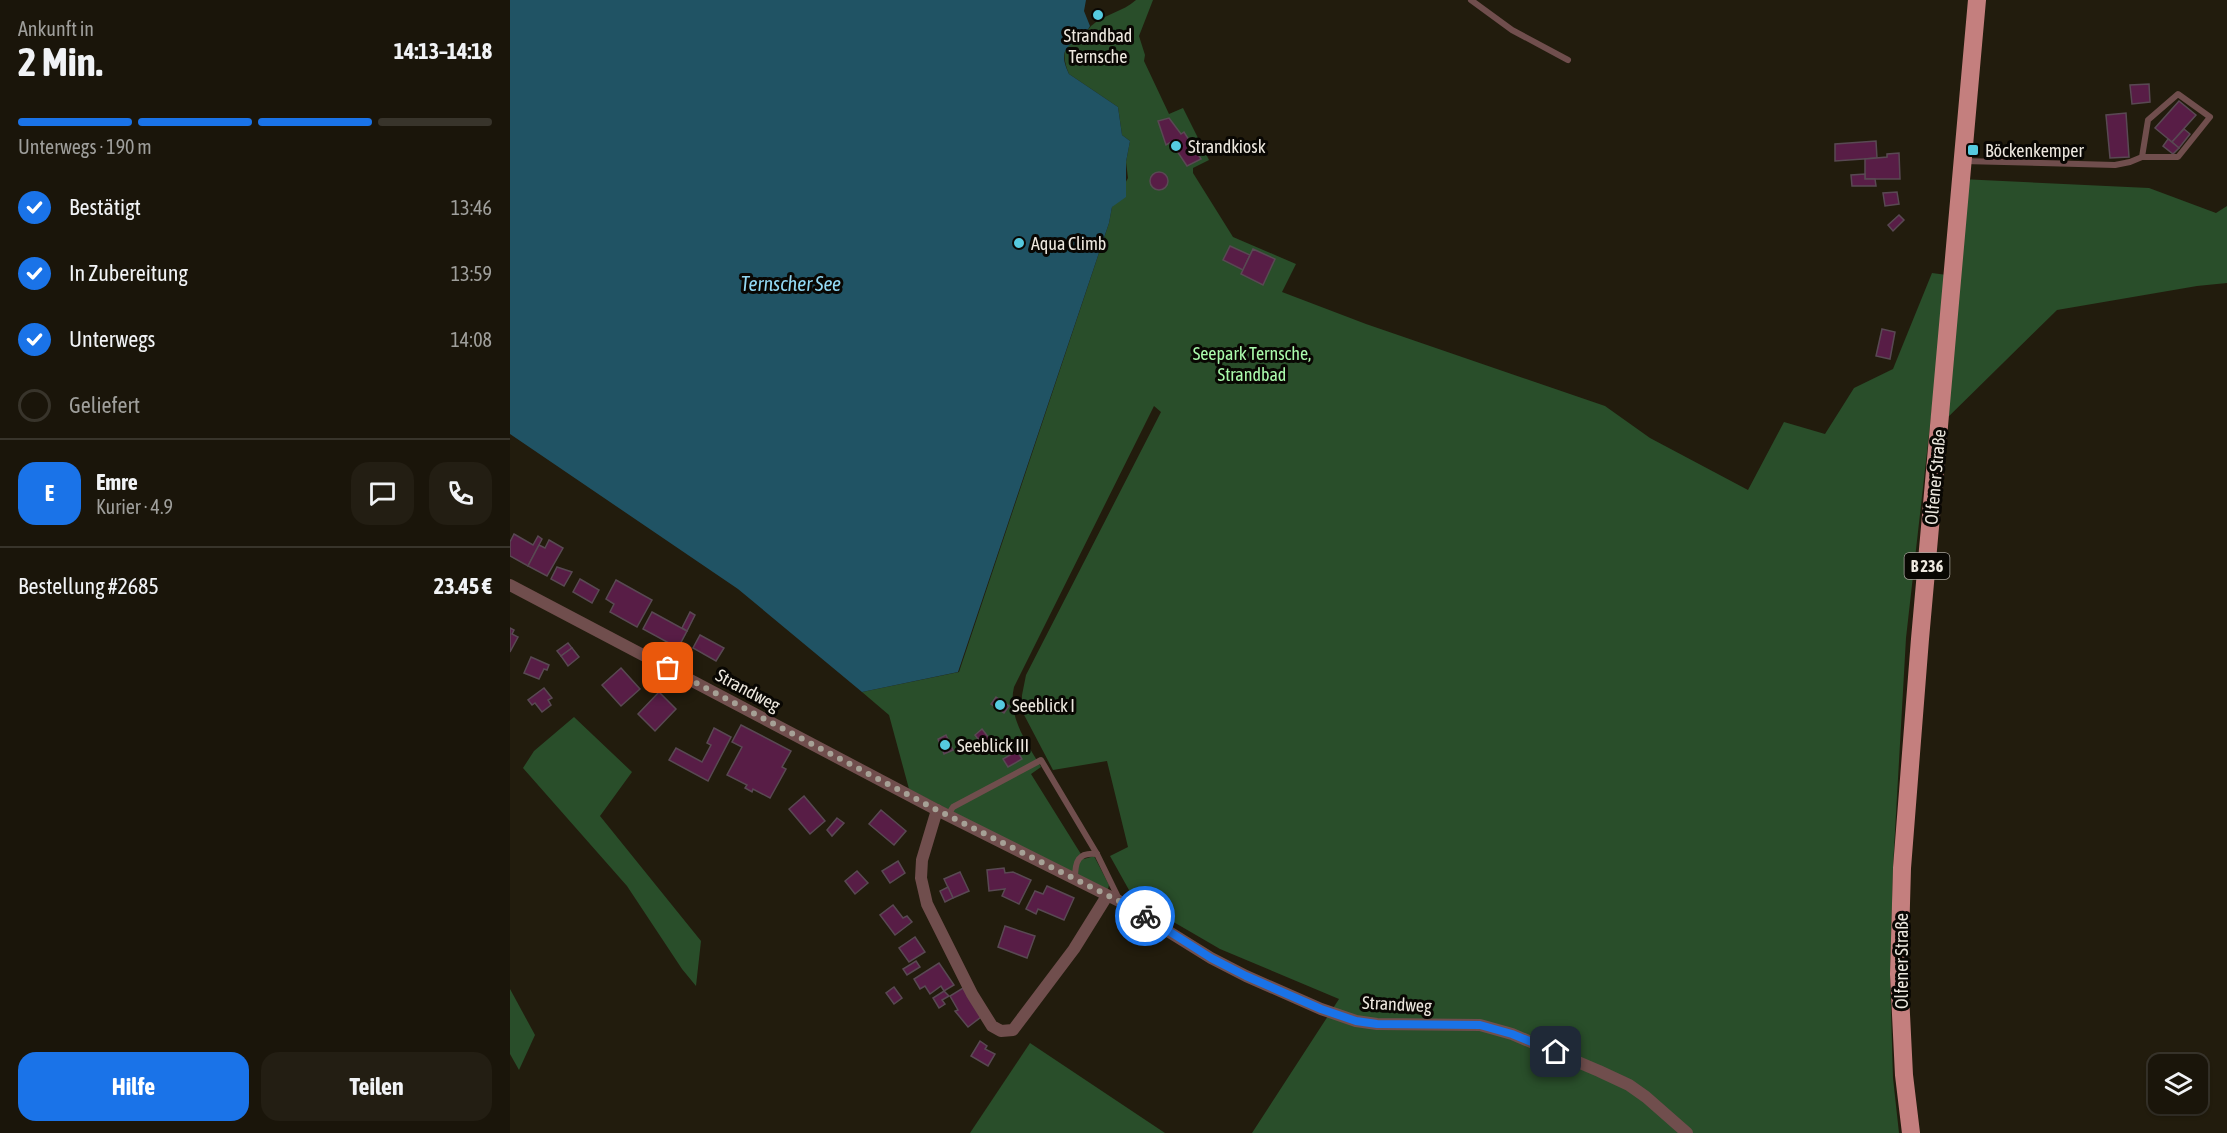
<!DOCTYPE html>
<html lang="de">
<meta charset="utf-8">
<style>
:root{--surface:#1a150a;--page:#231e13;--text:#f1f3f6;--muted:#9f9f9c;--line:#38342b;--accent:#1a73e8}
body{margin:0;font-family:"Asap Condensed",sans-serif;background:var(--page);color:var(--text);height:100vh;display:flex;flex-direction:column;font-size:22px;white-space:nowrap}
*{box-sizing:border-box;margin:0}
p{font-size:20px;color:var(--muted)}
.icon{flex:none;width:33px;height:33px;fill:none;stroke:currentColor;stroke-width:2;stroke-linecap:round;stroke-linejoin:round}
.map{position:relative;flex:1;overflow:hidden}
.panel{display:flex;flex-direction:column;background:var(--surface);width:510px}
.panel>*{flex:none}
.tools{position:absolute;left:1638px;top:1054px;display:grid;gap:12px}
.tools a{display:grid;place-items:center;width:60px;height:60px;border-radius:12px;background:var(--surface);box-shadow:0 2px 4px #0004,0 0 0 2px var(--line);font-size:30px}
.pin{position:absolute;display:grid;place-items:center;width:51px;height:51px;color:#fff;margin:-26px;border-radius:12px;box-shadow:0 3px 9px #0006}
.courier{position:absolute;display:grid;place-items:center;width:60px;height:60px;margin:-30px;border:4px solid #1a73e8;border-radius:50%;background:#fff;color:#222;box-shadow:0 2px 8px #0007}
.summary em{font-style:normal;font-weight:700}
.summary div{display:flex;flex-direction:column-reverse}
.summary{display:flex;align-items:center;justify-content:space-between;height:102px;padding:0 18px}
h1{font-size:39px;font-weight:700;line-height:45px}
.bar{display:grid;grid-template-columns:repeat(4,1fr);gap:9px 6px;align-content:center;height:72px;padding:0 18px}
.bar i{height:8px;border-radius:4px;background:var(--line)}
.bar .current{background:var(--accent)}
.bar p{grid-column:span 4}
.line{display:flex;align-items:center;gap:15px;padding:0 18px;border-top:2px solid var(--line)}
.line div{flex:1}
.round{display:grid;place-items:center;flex:none;width:63px;height:63px;border-radius:18px;background:var(--page)}
ol{padding:0 18px;list-style:none}
li{display:flex;align-items:center;gap:18px;height:66px}
li p{margin-inline-start:auto}
li .icon{padding:6px;border-radius:50%;background:var(--accent);color:#fff;stroke-width:4}
li:last-child{color:var(--muted)}
li i{width:33px;height:33px;border:3px solid var(--line);border-radius:50%}
.cta{display:flex;gap:12px;margin-top:auto;padding:12px 18px}
.cta a{flex:1;height:69px;border-radius:18px;background:var(--accent);color:#fff;font-size:24px;font-weight:700;line-height:69px;text-align:center}
.cta a+a{background:var(--page);color:var(--text)}
main{display:flex;flex:1;min-height:0}
.map>svg:first-child{display:block}
</style>
<main>
<section class="panel">
<div class="summary"><div><h1>2 Min.</h1><p>Ankunft in</p></div><em>14:13–14:18</em></div>
<div class="bar"><i class="current"></i><i class="current"></i><i class="current"></i><i></i><p>Unterwegs · 190 m</p></div>
<ol>
<li><svg class="icon" aria-label="check" viewBox="0 0 24 24"><path d="M5 12l5 5 9-10"/></svg>Bestätigt<p>13:46</p></li>
<li><svg class="icon" aria-label="check" viewBox="0 0 24 24"><path d="M5 12l5 5 9-10"/></svg>In Zubereitung<p>13:59</p></li>
<li><svg class="icon" aria-label="check" viewBox="0 0 24 24"><path d="M5 12l5 5 9-10"/></svg>Unterwegs<p>14:08</p></li>
<li><i></i>Geliefert</li>
</ol>
<div class="line" style="height:108px"><b class="round" style="background:var(--accent);color:#fff">E</b><div><b>Emre</b><p>Kurier · 4.9</p></div><a class="round"><svg class="icon" aria-label="chat" viewBox="0 0 24 24"><path d="M4 5h16v11H9l-5 4z"/></svg></a><a class="round"><svg class="icon" aria-label="phone" viewBox="0 0 24 24"><path d="M5 4h4l2 5-3 2q2 4 5 5l2-3 5 2v4C11 20 4 13 5 4z"/></svg></a></div>
<div class="line" style="height:78px"><div>Bestellung #2685</div><b>23.45 €</b></div>
<div class="cta"><a>Hilfe</a><a>Teilen</a></div>
</section>
<div class="map">
<svg width="1717" height="1133" viewBox="0 0 1717 1133">
<rect width="100%" height="100%" fill="#221c0d"/>
<g fill="#294e2a">
<path d="M626,0H643L629,36L635,55L634,61L659,114L673,108L699,160L683,168V173L723,237L786,264L772,292L856,324L1095,406L1140,438L1238,490L1274,422L1315,434L1344,388L1383,369L1422,273L1437,275L1396,638L1383,867L1380,976L1383,1078L1389,1133H742L829,999L710,949L624,899L600,856L618,847L597,761L543,770L512,711V695L516,675L651,412L644,406L504,687C497,716 517,743 531,767L521,774L574,859L584,856L599,885L598,889L594,890L399,789L379,715L352,692L449,672L599,223L602,207L618,178L616,162L620,141L612,135L608,107L559,74C555,65 551,51 560,43C564,39 571,38 576,33C578,31 579,28 581,26C594,14 613,12 626,0Z"/>
<polygon points="1451,179 1639,188 1706,213 1717,206 1717,283 1687,286 1547,310 1430,425"/>
<polygon points="64,717 122,772 90,816 191,941 186,986 172,969 117,886 13,768 24,751"/>
<polygon points="0,989 25,1035 9,1070 0,1054"/>
<polygon points="520,1043 655,1133 460,1133"/>
</g>
<path fill="#205364" d="M0,0H576L574,11L580,26C570,46 543,41 559,74L608,107L612,135L620,141L616,162V197L602,207L599,223L448,672L352,692L228,589L0,434Z"/>
<g fill="#581d46" stroke="#594953" stroke-width="1.5">
<polygon points="1639,84 1640,102 1622,104 1620,85"/>
<polygon points="1669,101 1686,115 1662,142 1645,128"/>
<polygon points="1616,113 1619,157 1600,158 1596,115"/>
<polygon points="659,118 671,134 674,132 691,159 677,166 661,142 656,145 648,121"/>
<polygon points="1674,129 1680,134 1669,148 1662,142"/>
<polygon points="1658,139 1669,148 1663,154 1653,146"/>
<polygon points="1366,141 1367,158 1325,161 1325,144"/>
<polygon points="1389,153 1390,179 1355,179 1355,159 1377,157 1377,154"/>
<circle cx="649" cy="181" r="9"/>
<polygon points="1355,174 1355,179 1365,179 1366,186 1342,186 1341,175"/>
<polygon points="1387,192 1389,204 1375,206 1373,193"/>
<polygon points="1389,215 1394,220 1383,231 1378,225"/>
<polygon points="720,246 740,255 733,270 713,260"/>
<polygon points="743,249 765,259 753,285 731,274"/>
<polygon points="1372,329 1385,332 1380,359 1366,356"/>
<polygon points="4,534 23,545 28,536 32,539 18,566 0,556 0,542"/>
<polygon points="39,540 53,548 37,576 18,566 29,545 35,548"/>
<polygon points="47,567 62,572 54,586 41,579"/>
<polygon points="70,579 89,590 82,603 63,592"/>
<polygon points="106,580 142,600 127,627 100,612 104,604 96,599"/>
<polygon points="142,612 177,631 168,648 133,629"/>
<polygon points="180,612 185,615 177,631 172,628"/>
<polygon points="0,628 4,630 2,634 8,637 0,652"/>
<polygon points="190,635 214,648 206,661 183,648"/>
<polygon points="58,643 62,648 51,656 47,651"/>
<polygon points="62,648 69,657 58,666 51,656"/>
<polygon points="21,657 39,665 37,670 34,669 29,679 14,673"/>
<polygon points="111,668 130,689 111,706 92,685"/>
<polygon points="34,688 42,698 38,700 41,705 32,712 25,703 22,705 18,700"/>
<polygon points="149,692 166,709 145,731 128,714"/>
<polygon points="486,697 499,706 494,713 481,704"/>
<polygon points="231,725 281,751 272,767 276,769 260,798 243,789 242,792 235,788 237,785 217,775 232,747 222,742"/>
<polygon points="204,728 221,737 198,781 159,760 166,748 192,762 201,745 197,743"/>
<polygon points="472,729 482,742 475,748 465,735"/>
<polygon points="436,735 443,750 434,754 428,739"/>
<polygon points="507,751 512,759 498,767 493,759"/>
<polygon points="294,796 315,821 300,834 279,809"/>
<polygon points="371,810 396,831 384,845 359,824"/>
<polygon points="327,818 334,823 322,836 317,830"/>
<polygon points="388,861 395,873 380,883 372,871"/>
<polygon points="494,868 495,873 503,872 521,880 509,904 492,896 495,889 479,891 477,870"/>
<polygon points="347,871 358,883 345,894 335,881"/>
<polygon points="450,872 459,891 443,898 434,879"/>
<polygon points="537,886 564,898 554,920 528,909 526,914 516,909 525,891 533,894"/>
<polygon points="438,887 443,898 435,902 430,891"/>
<polygon points="383,905 393,918 397,916 402,922 385,935 370,915"/>
<polygon points="495,926 525,936 517,958 488,947"/>
<polygon points="405,937 415,952 399,962 389,948"/>
<polygon points="406,961 410,967 397,975 393,969"/>
<polygon points="429,963 444,985 434,991 431,986 420,994 415,986 410,989 404,979"/>
<polygon points="384,987 392,998 384,1004 376,993"/>
<polygon points="453,988 471,1017 458,1027 445,1011 448,1010 440,996"/>
<polygon points="434,991 439,996 432,1000 435,1004 429,1008 423,998"/>
<polygon points="470,1041 477,1046 475,1049 485,1054 478,1066 461,1056"/>
</g>
<g fill="none" stroke-linecap="round" stroke-linejoin="round">
<g stroke="#704e4d" stroke-width="6">
<polyline points="961,0 1002,30 1058,60"/>
<polyline points="1453,161 1605,165 1620,162 1632,157 1638,120 1668,94 1700,117 1668,157 1632,157"/>
<polyline points="438,815 443,807 531,760 587,854 609,899"/>
<path d="M565,879C565,861 568,852 587,854"/>
</g>
<g stroke="#704e4d" stroke-width="12">
<polyline points="0,585 427,810 611,902 701,958 736,976 811,1009 846,1021 867,1024 970,1025 1002,1034 1089,1071 1119,1085 1136,1097 1177,1133"/>
<polyline points="427,810 412,860 411,878 417,904 462,994 482,1026 491,1031 503,1030 564,949 597,896"/>
</g>
<polyline stroke="#c47f7e" stroke-width="18" points="1401,1133 1394,1075 1389,974 1392,868 1410,639 1467,0"/>
</g>
<g fill="none" stroke-linecap="round" stroke-linejoin="round">
<polyline stroke="#a6a196" stroke-width="6" stroke-dasharray="0 10.8" points="158,668 427,810 611,902 635,916"/>
<polyline stroke="#1a73e8" stroke-width="8" points="635,916 701,958 736,976 811,1009 846,1021 867,1024 970,1025 1002,1034 1046,1052"/>
</g>
<g fill="#55cadf" stroke="#090703" stroke-width="2">
<circle cx="588" cy="15" r="6"/>
<circle cx="666" cy="146" r="6"/>
<rect x="1457" y="144" width="12" height="12" rx="3"/>
<circle cx="509" cy="243" r="6"/>
<circle cx="490" cy="705" r="6"/>
<circle cx="435" cy="745" r="6"/>
</g>
<g text-anchor="middle" dominant-baseline="central" stroke-width="6" stroke-linejoin="round" paint-order="stroke">
<rect fill="#090703" stroke="#a9a49d" stroke-width="1.5" x="1394.5" y="553" width="45" height="26" rx="4.5"/>
<g font-size="16" font-weight="bold" fill="#ede8df">
<text x="1417" y="566">B 236</text>
</g>
<g font-size="18" fill="#ede8df" stroke="#090703" text-anchor="start">
<text x="588" y="35" text-anchor="middle">Strandbad<tspan x="588" dy="21">Ternsche</tspan></text>
<text x="678" y="146">Strandkiosk</text>
<text x="1475" y="150">Böckenkemper</text>
<text x="521" y="243">Aqua Climb</text>
<text x="502" y="705">Seeblick I</text>
<text x="447" y="745">Seeblick III</text>
</g>
<g font-size="18" fill="#aafaac" stroke="#090703">
<text x="742" y="353">Seepark Ternsche,<tspan x="742" dy="21">Strandbad</tspan></text>
</g>
<g font-size="18" fill="#ede8df" stroke="#090703">
<text transform="translate(1425 477) rotate(-85)">Olfener Straße</text>
<text transform="translate(238 690) rotate(28)">Strandweg</text>
<text transform="translate(1391 961) rotate(-90)">Olfener Straße</text>
<text transform="translate(887 1004) rotate(3)">Strandweg</text>
</g>
<g font-size="20" font-style="italic" fill="#93d9f4" stroke="#090703">
<text x="281" y="283">Ternscher See</text>
</g>
</g>
</svg>
<div class="tools">
<a><svg class="icon" aria-label="layers" viewBox="0 0 24 24"><path d="M12 4l9 5-9 5-9-5zM3 14l9 5 9-5"/></svg></a>
</div>
<div class="pin" style="left:158px;top:668px;background:#ea580c"><svg class="icon" aria-label="bag" viewBox="0 0 24 24"><path d="M5 8h14l-1 12H6zM9 8a3 3 0 0 1 6 0"/></svg></div>
<div class="pin" style="left:1046px;top:1052px;background:#1f2937"><svg class="icon" aria-label="home" viewBox="0 0 24 24"><path d="M3 11l9-7 9 7M6 9v11h12V9"/></svg></div>
<div class="courier" style="left:635px;top:916px"><svg class="icon" aria-label="bike" viewBox="0 0 24 24"><circle cx="6" cy="16" r="4"/><circle cx="18" cy="16" r="4"/><path d="M6 16l4-8h5l3 8M10 8l3 8H6M13 5h3"/></svg></div>
</div>
</main>
